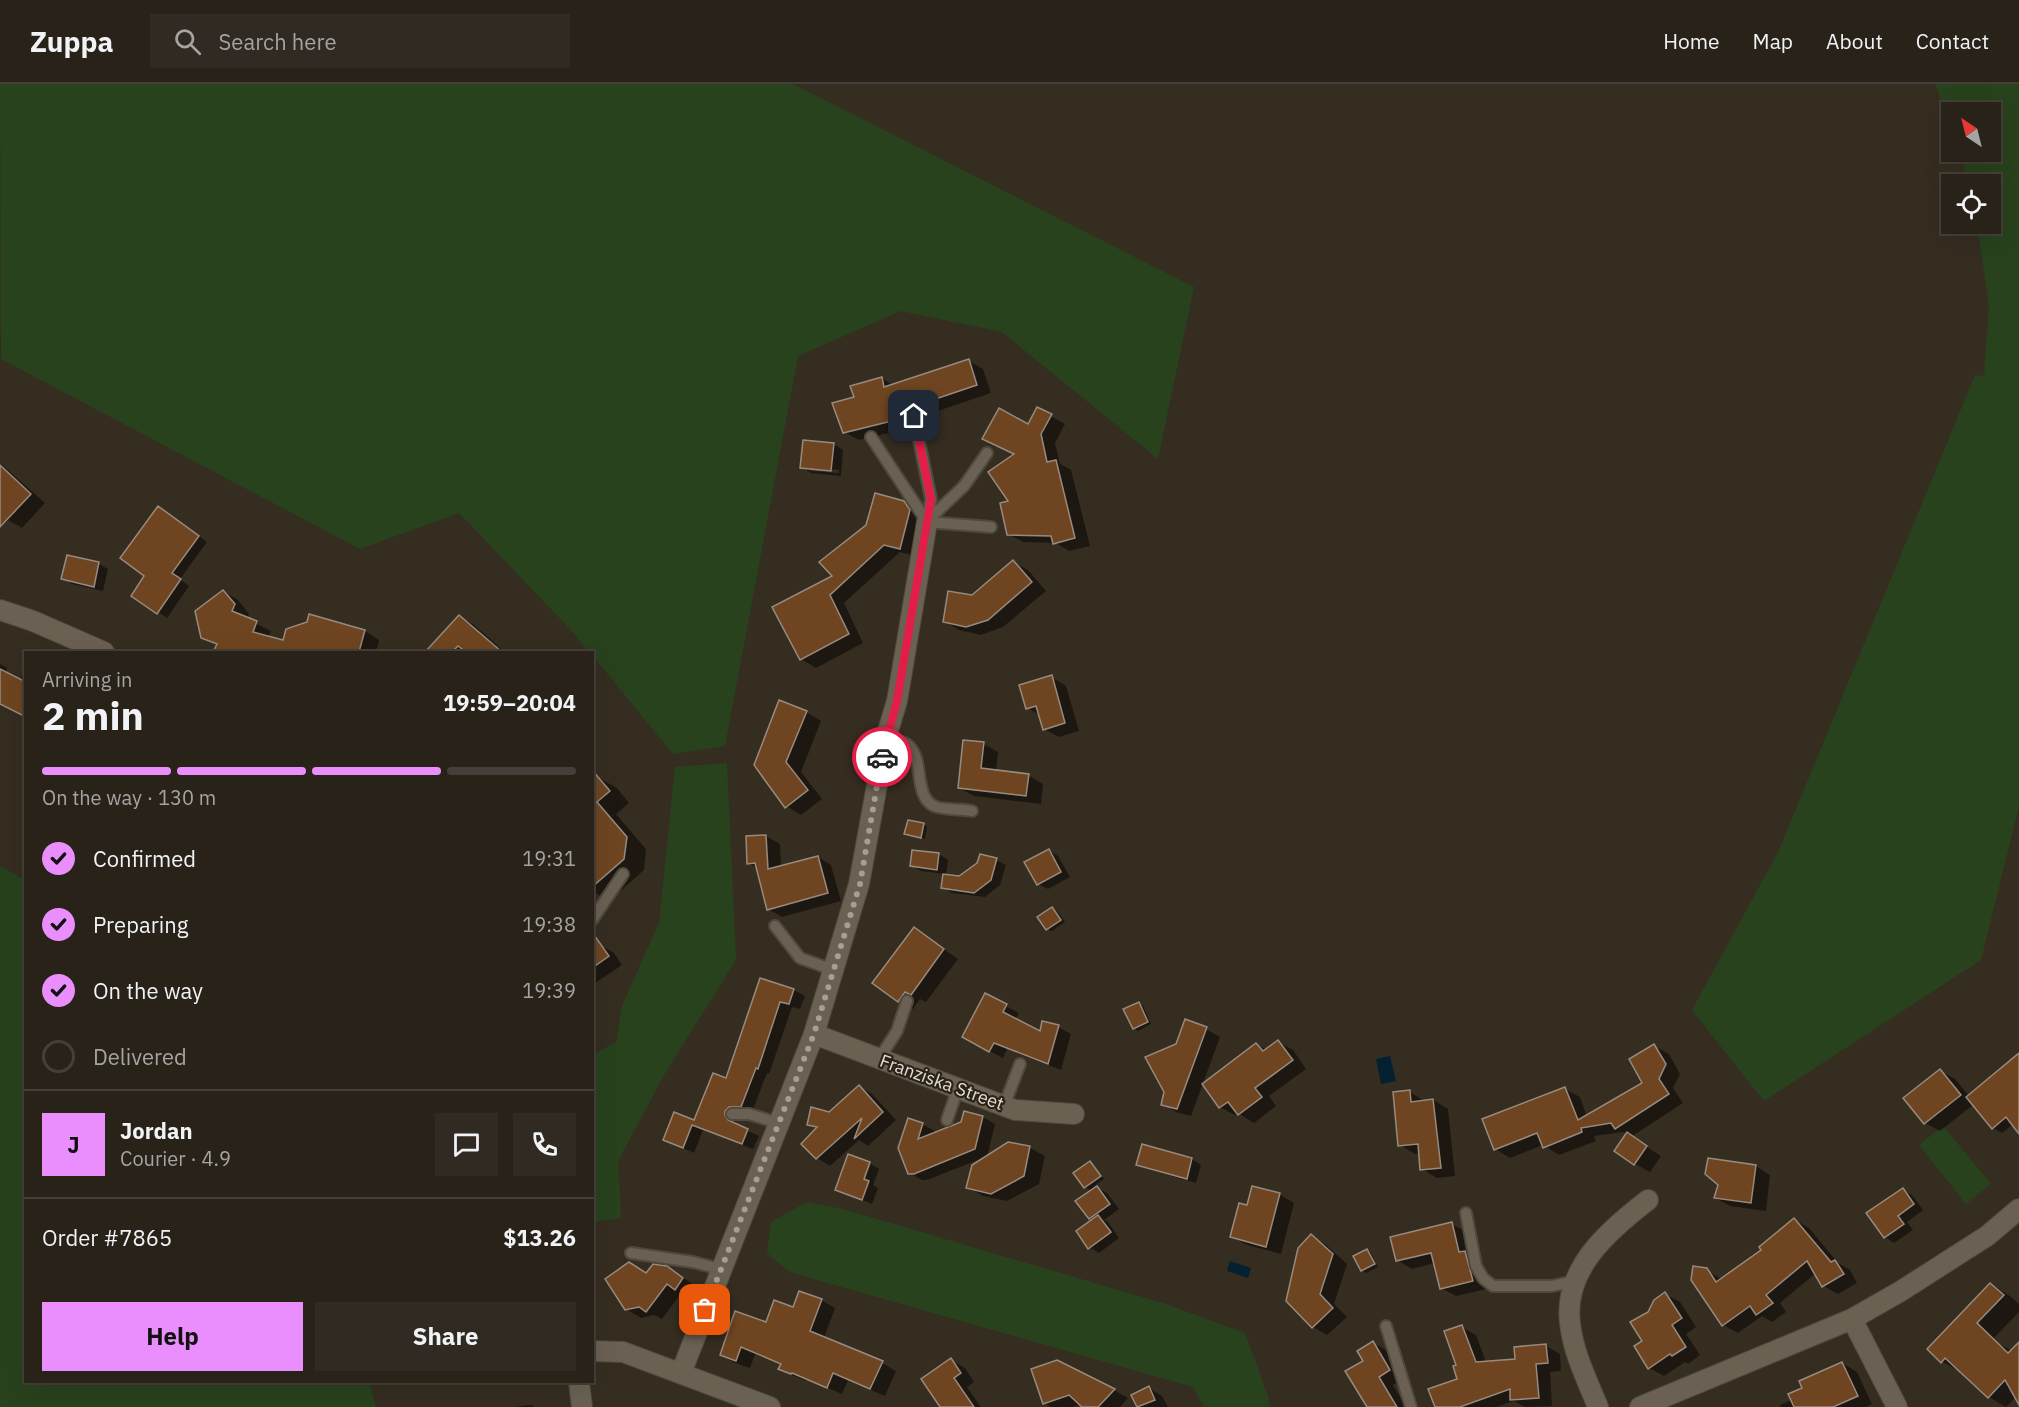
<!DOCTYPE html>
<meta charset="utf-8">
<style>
:root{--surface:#282219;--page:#302a22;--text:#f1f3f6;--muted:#a5a4a2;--line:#443f38;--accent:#ea8dfd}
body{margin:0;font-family:"IBM Plex Sans",sans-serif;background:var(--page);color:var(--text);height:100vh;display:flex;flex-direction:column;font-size:22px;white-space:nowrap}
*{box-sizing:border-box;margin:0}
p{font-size:20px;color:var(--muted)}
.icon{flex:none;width:33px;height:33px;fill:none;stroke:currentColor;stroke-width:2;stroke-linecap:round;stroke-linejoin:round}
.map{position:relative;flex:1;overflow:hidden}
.details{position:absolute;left:24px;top:567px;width:570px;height:732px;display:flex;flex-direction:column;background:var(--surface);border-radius:0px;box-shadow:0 6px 24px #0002,0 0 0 2px var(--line)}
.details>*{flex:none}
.needle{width:39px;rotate:325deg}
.fabs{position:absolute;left:1941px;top:18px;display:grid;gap:12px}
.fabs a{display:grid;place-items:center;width:60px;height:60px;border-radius:0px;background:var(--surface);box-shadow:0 6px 24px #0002,0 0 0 2px var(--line);font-size:30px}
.pin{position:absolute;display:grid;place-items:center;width:51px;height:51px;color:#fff;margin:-26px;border-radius:12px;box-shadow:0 3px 9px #0006}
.courier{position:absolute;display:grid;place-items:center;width:60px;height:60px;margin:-30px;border:4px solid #e11d48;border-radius:50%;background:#fff;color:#222;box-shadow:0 2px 8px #0007}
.summary em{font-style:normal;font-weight:700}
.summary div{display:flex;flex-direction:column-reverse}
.summary{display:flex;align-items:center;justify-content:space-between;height:102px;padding:0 18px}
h1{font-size:39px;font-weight:700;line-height:45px}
.bar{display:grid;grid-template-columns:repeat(4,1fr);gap:9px 6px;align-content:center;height:72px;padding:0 18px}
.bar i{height:8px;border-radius:4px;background:var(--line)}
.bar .current{background:var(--accent)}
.bar p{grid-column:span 4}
.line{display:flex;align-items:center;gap:15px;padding:0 18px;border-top:2px solid var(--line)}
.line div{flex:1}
.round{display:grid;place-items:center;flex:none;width:63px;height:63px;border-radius:0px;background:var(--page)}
ol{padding:0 18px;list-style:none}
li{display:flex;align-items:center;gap:18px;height:66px}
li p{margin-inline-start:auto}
li .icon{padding:6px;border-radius:50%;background:var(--accent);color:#111;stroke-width:4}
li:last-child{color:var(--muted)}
li i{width:33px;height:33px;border:3px solid var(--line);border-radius:50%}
.primary-button{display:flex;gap:12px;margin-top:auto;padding:12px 18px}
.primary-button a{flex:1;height:69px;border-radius:0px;background:var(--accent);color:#111;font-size:24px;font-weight:700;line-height:69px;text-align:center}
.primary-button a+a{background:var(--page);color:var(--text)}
header{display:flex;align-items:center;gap:36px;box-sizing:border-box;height:84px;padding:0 30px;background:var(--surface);border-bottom:2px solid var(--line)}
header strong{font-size:28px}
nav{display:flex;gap:33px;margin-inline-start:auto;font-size:21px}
.search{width:420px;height:54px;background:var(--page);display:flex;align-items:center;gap:15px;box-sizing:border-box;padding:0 21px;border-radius:0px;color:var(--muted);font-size:22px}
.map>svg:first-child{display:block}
</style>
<header>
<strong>Zuppa</strong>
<div class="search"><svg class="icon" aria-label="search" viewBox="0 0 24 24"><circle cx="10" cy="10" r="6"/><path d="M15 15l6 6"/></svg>Search here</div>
<nav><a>Home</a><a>Map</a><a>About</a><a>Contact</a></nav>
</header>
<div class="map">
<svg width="2019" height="1323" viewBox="0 0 2019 1323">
<rect width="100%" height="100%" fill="#362d21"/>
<g fill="#28421d">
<polygon points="0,0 793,0 1194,203 1158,375 1002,248 901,227 798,272 725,662 673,670 593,572 592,568 589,568 569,544 459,429 360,465 1,275"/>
<polygon points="1935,0 2019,0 2019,722 1981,876 1764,1017 1692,926 1779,766 1975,291 1984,292 1989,221 1977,140 1990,140 1990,100 1969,100 1959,68 1990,68 1990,28 1952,28 1951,43"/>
<polygon points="727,679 736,876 664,991 618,1077 621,1134 593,1138 593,971 616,958 622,922 659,839 675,683"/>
<polygon points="0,782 25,796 26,1298 369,1298 376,1323 0,1323"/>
<polygon points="1943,1042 1991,1100 1966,1120 1919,1061"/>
<polygon points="807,1118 843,1125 1166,1220 1245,1249 1268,1312 1269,1323 1204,1323 1193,1303 789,1188 767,1169 771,1138"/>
</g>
<g fill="#032130">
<polygon points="1390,972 1396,997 1381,1000 1376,975"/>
<polygon points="1230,1177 1251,1184 1248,1194 1227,1187"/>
</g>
<g fill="#0007" fill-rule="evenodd">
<polygon points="969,277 983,285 991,309 905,338 906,345 859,356 844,348 856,314 882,294 894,302"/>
<polygon points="1038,325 1065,340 1055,359 1060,380 1071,386 1090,462 1069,467 1056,459 1023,458 1008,450 1016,371 998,362 1028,342"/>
<path d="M834,360L843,366L841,392L811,389L802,383ZM810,383L839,386V389L810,387Z"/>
<polygon points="0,379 45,419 22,444 8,436 0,444"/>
<polygon points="903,418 919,427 924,435 915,472 900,468 844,519 863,559 816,584 801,575 834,493"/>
<polygon points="167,429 207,458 180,495 189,502 167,534 133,511 146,492"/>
<polygon points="68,473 99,480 108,485 103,507 72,500 63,494"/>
<polygon points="1013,478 1028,486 1046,507 1003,543 981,551 959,546 944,537"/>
<polygon points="223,507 238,516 249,530 247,535 271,547 268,554 284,558 365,547 379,556 376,568 215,568 217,562 203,553"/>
<polygon points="459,532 474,541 505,568 427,568"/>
<polygon points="0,580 7,584 5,590 19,597 26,584 26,632 0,619"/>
<polygon points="1051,593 1066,602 1079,647 1059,653 1044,645 1040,631 1027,624"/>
<polygon points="806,628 821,637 801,688 822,715 801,731 786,722 755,681"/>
<polygon points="984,660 998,668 996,687 1028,691 1043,700 1041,720 974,712 959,704"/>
<polygon points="26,661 26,676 23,675"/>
<polygon points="597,693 617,704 629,719 616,730 646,765 644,786 609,817 592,807 592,697"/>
<polygon points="923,740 927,743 925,755 906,749"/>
<polygon points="766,752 780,760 781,783 818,773 831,781 841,817 782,833 768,825 758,784 748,779"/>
<polygon points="1049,766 1058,772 1070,793 1048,805 1038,800"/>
<polygon points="914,767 939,770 948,776 946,792 960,794 996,776 1006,781 1000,801 985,813 952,809 943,803 945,790 921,787 912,782"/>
<polygon points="1052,825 1057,827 1065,838 1052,847 1047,845"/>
<polygon points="915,845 958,875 926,918 920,915 913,925 898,917"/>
<polygon points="600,861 614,869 622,881 595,899 597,902 592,905 592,867"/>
<polygon points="761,896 794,906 805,912 800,925 792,923 769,990 767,989 752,1028 736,1033 735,1038 737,1042 759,1052 753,1065 703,1046 694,1069 675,1061 664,1055 695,1037 727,996"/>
<polygon points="1138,920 1143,922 1151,940 1138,947 1134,944"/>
<polygon points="1006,922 1019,929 1015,936 1041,950 1058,943 1071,950 1061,986 1007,965 1003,974 976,960"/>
<polygon points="1186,937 1206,945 1220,953 1191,1032 1176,1028 1163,1020 1177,961"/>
<polygon points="1278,958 1293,966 1306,985 1269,1012 1276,1022 1254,1039 1238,1029 1235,1031 1220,1023 1257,961 1267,966"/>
<polygon points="1654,962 1669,970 1680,990 1673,1004 1683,1019 1631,1053 1661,1072 1650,1088 1635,1080 1628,1050 1623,1048 1594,1052 1596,1057 1559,1071 1543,1061 1510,1074 1495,1065 1565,1005 1580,1013 1587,1033 1644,1000"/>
<polygon points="2019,977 2019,1045 2013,1040 2002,1049 1993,1044 1974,1020 1940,1047 1925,1039 1940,987 1955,995 1969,1012"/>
<polygon points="859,1003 872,1010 896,1036 868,1062 859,1056 830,1082 817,1074 817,1045 809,1040 829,1029"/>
<polygon points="1410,1008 1424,1017 1433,1016 1448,1025 1455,1092 1437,1094 1422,1085 1420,1069 1415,1070 1400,1061"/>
<polygon points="983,1033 995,1040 987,1073 1008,1059 1030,1064 1045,1072 1039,1100 1007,1117 983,1112 968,1103 983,1074 927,1096 922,1096 909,1089 900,1064 922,1040 935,1047 934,1050"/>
<polygon points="1143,1061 1192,1075 1201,1081 1196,1099 1147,1085 1138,1080"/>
<polygon points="1090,1079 1094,1082 1104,1095 1094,1102 1107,1109 1119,1125 1104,1136 1108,1138 1119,1154 1099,1169 1089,1163 1093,1136 1090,1134 1092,1107 1085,1103"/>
<polygon points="871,1080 879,1085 873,1101 878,1104 872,1120 836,1105 862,1103"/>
<polygon points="1756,1082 1770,1091 1766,1127 1730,1122 1715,1114"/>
<polygon points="1903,1106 1912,1111 1923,1126 1907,1138 1913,1146 1894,1159 1885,1153"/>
<polygon points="1279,1110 1294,1119 1281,1170 1247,1161 1232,1153 1248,1123"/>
<polygon points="1795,1136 1809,1144 1838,1179 1850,1186 1857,1199 1838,1210 1823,1202 1816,1189 1780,1219 1786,1228 1772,1238 1762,1232 1738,1249 1723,1241 1706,1186 1721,1195 1764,1167"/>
<polygon points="1452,1140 1466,1148 1480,1177 1487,1205 1456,1212 1441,1204 1435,1179 1412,1185 1397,1176"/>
<polygon points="1311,1152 1326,1161 1347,1180 1334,1220 1347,1233 1327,1251 1313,1243"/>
<polygon points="1367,1166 1371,1169 1378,1183 1366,1189 1362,1186"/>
<polygon points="667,1183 697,1203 690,1213 682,1208 662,1235 654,1231 641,1234 626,1225 647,1190"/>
<polygon points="1991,1200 2010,1212 2019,1220 2019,1228 1992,1256 2012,1267 2019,1266 2019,1318 2016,1313 2006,1323 1989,1313 1961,1288 1941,1277"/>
<polygon points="1665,1210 1680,1218 1696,1243 1686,1250 1700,1271 1688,1280 1685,1278 1664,1292 1649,1284 1649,1229"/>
<polygon points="821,1216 835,1224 824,1254 882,1279 896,1287 885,1312 848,1296 842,1310 807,1295 806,1297 794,1292 780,1284 782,1281 755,1270 750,1284 735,1279 721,1271 767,1239 794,1225"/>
<polygon points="1461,1243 1476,1251 1486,1278 1517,1276 1546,1262 1560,1270 1561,1287 1550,1288 1552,1322 1525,1323 1514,1317 1496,1323 1436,1323 1459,1296 1458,1282"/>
<polygon points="1373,1259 1388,1267 1404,1295 1393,1301 1406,1323 1368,1323 1365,1277"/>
<polygon points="951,1276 965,1284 974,1298 967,1303 981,1323 942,1323"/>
<polygon points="1057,1278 1114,1306 1128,1314 1120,1323 1084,1323 1081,1320 1072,1323 1051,1323 1044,1319"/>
<polygon points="1842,1279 1857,1288 1872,1320 1866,1323 1781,1323 1780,1321 1792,1316 1804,1305"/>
<polygon points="1149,1304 1162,1312 1168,1323 1139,1323 1133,1312"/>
<polygon points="531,1321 534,1323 513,1323"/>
</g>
<g fill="#6e4520" stroke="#988a7f" stroke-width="1.5">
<polygon points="969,275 977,301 891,330 892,337 843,349 832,319 854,313 850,302 882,293 884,303"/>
<polygon points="1037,323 1052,330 1041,350 1047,378 1056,376 1075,454 1053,460 1051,452 1007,451 1000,419 1008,417 988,388 1014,370 982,355 999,324 1028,340"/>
<polygon points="803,356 834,359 831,387 800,384"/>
<polygon points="0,381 31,410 0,443"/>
<polygon points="875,409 904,417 910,426 900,465 884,461 830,511 849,550 800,576 772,523 832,492 819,478 866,441"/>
<polygon points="158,422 199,452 172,489 181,495 157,530 131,512 144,492 120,474"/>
<polygon points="67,471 99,478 94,503 61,495"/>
<polygon points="1013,476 1032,498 988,536 966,543 943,538 948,507 972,511"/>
<polygon points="223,506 235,520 232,527 257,537 253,548 283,556 286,545 307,538 309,530 365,546 359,568 213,568 217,560 201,554 195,527"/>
<polygon points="459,531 502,568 466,568 458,562 452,568 425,568"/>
<polygon points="0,585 26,598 26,633 0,620"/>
<polygon points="1052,591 1065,639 1043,646 1036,622 1026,625 1019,601"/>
<polygon points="779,616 807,627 786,678 808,706 785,724 754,681"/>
<polygon points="963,656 984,658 981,684 1029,690 1026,712 958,704"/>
<polygon points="592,686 610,707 597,718 627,753 624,775 592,803"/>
<polygon points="908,736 924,739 921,754 904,750"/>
<polygon points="766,751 768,785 818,772 828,809 767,826 755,779 747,780 746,752"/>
<polygon points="1049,765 1061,788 1037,801 1024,778"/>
<polygon points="912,766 939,769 937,786 910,782"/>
<polygon points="980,770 997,774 991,796 974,809 941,804 943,790 959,792 977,779"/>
<polygon points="1052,823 1061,836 1046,846 1037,833"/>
<polygon points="914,843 944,865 911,911 905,908 898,918 872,899"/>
<polygon points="592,848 609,872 592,884"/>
<polygon points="760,894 794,905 789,920 780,918 758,985 756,984 741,1023 729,1023 725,1027 725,1031 728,1036 748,1045 742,1060 692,1041 683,1064 663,1056 674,1028 694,1036 713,989 726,994"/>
<polygon points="985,909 1007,920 1003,928 1040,947 1042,937 1059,941 1048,980 994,959 989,968 962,953"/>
<polygon points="1139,918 1148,938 1133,945 1123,925"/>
<polygon points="1185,935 1207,943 1177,1025 1161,1021 1164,1008 1145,973 1176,960"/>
<polygon points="1278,956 1293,976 1255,1004 1262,1013 1238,1031 1228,1018 1219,1024 1202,1000 1256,959 1263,967"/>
<polygon points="1654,960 1666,980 1659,995 1669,1010 1615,1045 1611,1039 1581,1044 1582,1048 1543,1064 1537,1049 1494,1066 1482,1035 1565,1003 1578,1036 1642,999 1629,975"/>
<polygon points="2019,969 2019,1050 2006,1033 1992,1045 1966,1013"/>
<polygon points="1940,985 1961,1011 1924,1040 1903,1014"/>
<polygon points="859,1001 883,1028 854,1055 862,1034 816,1075 801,1060 817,1043 807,1041 811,1023 829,1028"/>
<polygon points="1410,1006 1411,1018 1433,1015 1441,1084 1420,1086 1418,1060 1398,1062 1393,1008"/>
<polygon points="964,1027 983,1032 975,1065 914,1090 908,1090 898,1064 908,1034 923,1039 918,1055 961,1038"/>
<polygon points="1627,1048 1647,1062 1634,1081 1614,1067"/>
<polygon points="1008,1058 1030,1062 1024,1092 991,1110 966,1104 972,1081"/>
<polygon points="1142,1060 1192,1074 1187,1095 1136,1081"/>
<polygon points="848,1070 870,1078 864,1095 869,1097 862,1116 835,1106"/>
<polygon points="1708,1074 1756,1081 1751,1119 1714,1114 1718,1101 1705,1090"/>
<polygon points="1090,1077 1101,1092 1084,1104 1073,1089"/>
<polygon points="1097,1102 1110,1120 1089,1135 1075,1117"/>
<polygon points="1252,1102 1280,1109 1266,1163 1230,1153 1239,1119 1247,1121"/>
<polygon points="1903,1104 1914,1120 1898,1132 1904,1140 1884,1154 1866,1129"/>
<polygon points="1098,1131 1111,1148 1088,1165 1076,1147"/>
<polygon points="1794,1134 1831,1178 1835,1176 1844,1190 1822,1203 1807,1177 1766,1211 1773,1219 1756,1231 1750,1222 1722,1242 1691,1196 1693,1182 1707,1184 1716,1198 1761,1166 1759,1163"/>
<polygon points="1452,1138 1459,1168 1465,1167 1473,1197 1440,1205 1431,1169 1396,1177 1390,1153"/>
<polygon points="1311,1150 1333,1170 1320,1210 1333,1224 1312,1244 1286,1217 1298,1164"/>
<polygon points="1367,1165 1375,1180 1361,1187 1353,1172"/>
<polygon points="629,1178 646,1189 653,1180 667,1182 683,1194 675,1206 667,1200 646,1228 639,1223 625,1226 605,1195"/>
<polygon points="1990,1199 2004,1211 1977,1239 2008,1269 2019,1258 2019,1321 2005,1296 1988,1314 1945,1274 1941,1279 1927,1265"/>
<polygon points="799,1207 822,1215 810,1247 883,1277 870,1305 833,1289 827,1304 792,1289 791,1290 778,1285 781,1280 741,1263 736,1277 720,1271 735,1227 766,1238 774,1216 793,1223"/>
<polygon points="1665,1208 1682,1234 1672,1241 1686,1263 1672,1272 1670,1270 1648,1285 1634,1262 1642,1257 1630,1238 1648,1228 1654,1216"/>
<polygon points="1462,1241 1476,1278 1515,1275 1514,1263 1546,1260 1548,1279 1536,1280 1539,1314 1510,1316 1510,1305 1460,1323 1435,1323 1428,1305 1457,1295 1453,1282 1456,1281 1444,1247"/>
<polygon points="1373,1257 1390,1286 1379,1293 1397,1323 1367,1323 1345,1287 1363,1277 1357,1267"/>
<polygon points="951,1274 961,1289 954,1294 974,1323 940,1323 921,1295"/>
<polygon points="1057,1276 1115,1305 1098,1323 1082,1323 1069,1311 1043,1320 1031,1285"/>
<polygon points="1842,1278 1858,1312 1833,1323 1794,1323 1788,1310 1802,1304 1799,1297"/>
<polygon points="1149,1302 1155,1316 1137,1323 1131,1311"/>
</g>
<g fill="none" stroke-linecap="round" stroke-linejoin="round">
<g stroke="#50493f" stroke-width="14">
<g id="lane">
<polyline points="914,332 931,415 927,438"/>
<polyline points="871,353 927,438"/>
<polyline points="927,437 964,402 987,369"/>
<polyline points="927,438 991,443"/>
<path d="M885,657C893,657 903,656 908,661C925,676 913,711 934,722C941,726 962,725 972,727"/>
<polyline points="592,836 623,790"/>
<polyline points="775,842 800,874 833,886"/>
<polyline points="879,975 897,947 907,917"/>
<polyline points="1004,1022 1020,980"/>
<polyline points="732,1030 749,1030 778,1039"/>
<polyline points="947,1036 958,1004"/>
<polyline points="1466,1129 1476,1182 1483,1194 1493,1202 1552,1202 1575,1197"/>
<polyline points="631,1169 693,1178 720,1185"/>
<polyline points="1386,1242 1411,1323"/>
</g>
</g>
<g stroke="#50493f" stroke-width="22">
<g id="street">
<polyline points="0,526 33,537 104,568"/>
<polyline points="814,950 1015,1026 1074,1030"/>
<polyline points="1852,1235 1897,1323"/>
<polyline points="592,1267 623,1268 770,1323"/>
<polyline points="681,1289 814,950 859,800 885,657 897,617 927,438"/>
<polyline points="579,1298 582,1323"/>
<path d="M1598,1323C1587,1296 1573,1268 1570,1239C1563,1185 1609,1146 1648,1116"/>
<polyline points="1640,1323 1852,1235 1901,1207 1987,1152 2019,1125"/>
</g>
</g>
<use href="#lane" stroke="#6a6153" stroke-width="10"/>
<use href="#street" stroke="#6a6153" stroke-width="20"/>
</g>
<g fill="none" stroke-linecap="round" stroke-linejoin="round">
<polyline stroke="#a69f97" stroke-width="6" stroke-dasharray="0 10.8" points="705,1226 814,950 860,800 882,673"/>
<polyline stroke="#e11d48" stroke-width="8" points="882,673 897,617 931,415 914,332"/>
</g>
<g text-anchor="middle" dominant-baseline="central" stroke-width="4.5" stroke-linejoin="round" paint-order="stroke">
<g font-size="18" fill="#e3ddd6" stroke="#2b2317">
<text transform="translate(942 998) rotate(20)">Franziska Street</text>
</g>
</g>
</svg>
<div class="fabs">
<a><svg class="needle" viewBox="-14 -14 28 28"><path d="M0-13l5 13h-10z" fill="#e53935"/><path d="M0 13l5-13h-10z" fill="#a5a4a2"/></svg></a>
<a><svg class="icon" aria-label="locate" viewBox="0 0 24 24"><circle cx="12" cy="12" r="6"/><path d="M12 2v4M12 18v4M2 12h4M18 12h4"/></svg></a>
</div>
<div class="pin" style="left:705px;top:1226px;background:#ea580c"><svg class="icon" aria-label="bag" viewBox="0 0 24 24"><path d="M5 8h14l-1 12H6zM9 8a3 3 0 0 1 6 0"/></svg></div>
<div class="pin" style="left:914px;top:332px;background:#1f2937"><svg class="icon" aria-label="home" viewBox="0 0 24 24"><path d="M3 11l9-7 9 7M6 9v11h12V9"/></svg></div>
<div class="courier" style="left:882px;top:673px"><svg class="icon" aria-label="car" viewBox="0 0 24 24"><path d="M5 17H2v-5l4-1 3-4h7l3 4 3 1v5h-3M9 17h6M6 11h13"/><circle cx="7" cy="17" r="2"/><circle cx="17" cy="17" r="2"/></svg></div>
<section class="details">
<div class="summary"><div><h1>2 min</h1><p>Arriving in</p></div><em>19:59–20:04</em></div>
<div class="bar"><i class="current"></i><i class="current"></i><i class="current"></i><i></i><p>On the way · 130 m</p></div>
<ol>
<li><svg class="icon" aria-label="check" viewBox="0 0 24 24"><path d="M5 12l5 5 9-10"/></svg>Confirmed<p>19:31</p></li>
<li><svg class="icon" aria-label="check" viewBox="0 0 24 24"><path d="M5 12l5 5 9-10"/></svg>Preparing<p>19:38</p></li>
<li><svg class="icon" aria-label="check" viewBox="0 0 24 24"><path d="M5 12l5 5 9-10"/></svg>On the way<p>19:39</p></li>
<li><i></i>Delivered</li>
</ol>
<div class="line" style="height:108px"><b class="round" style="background:var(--accent);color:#111">J</b><div><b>Jordan</b><p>Courier · 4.9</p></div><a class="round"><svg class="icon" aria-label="chat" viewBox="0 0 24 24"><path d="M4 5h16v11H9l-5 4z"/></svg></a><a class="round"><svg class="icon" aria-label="phone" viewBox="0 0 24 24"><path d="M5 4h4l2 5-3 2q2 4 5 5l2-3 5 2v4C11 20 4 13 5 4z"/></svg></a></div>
<div class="line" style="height:78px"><div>Order #7865</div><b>$13.26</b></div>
<div class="primary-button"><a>Help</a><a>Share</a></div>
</section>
</div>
